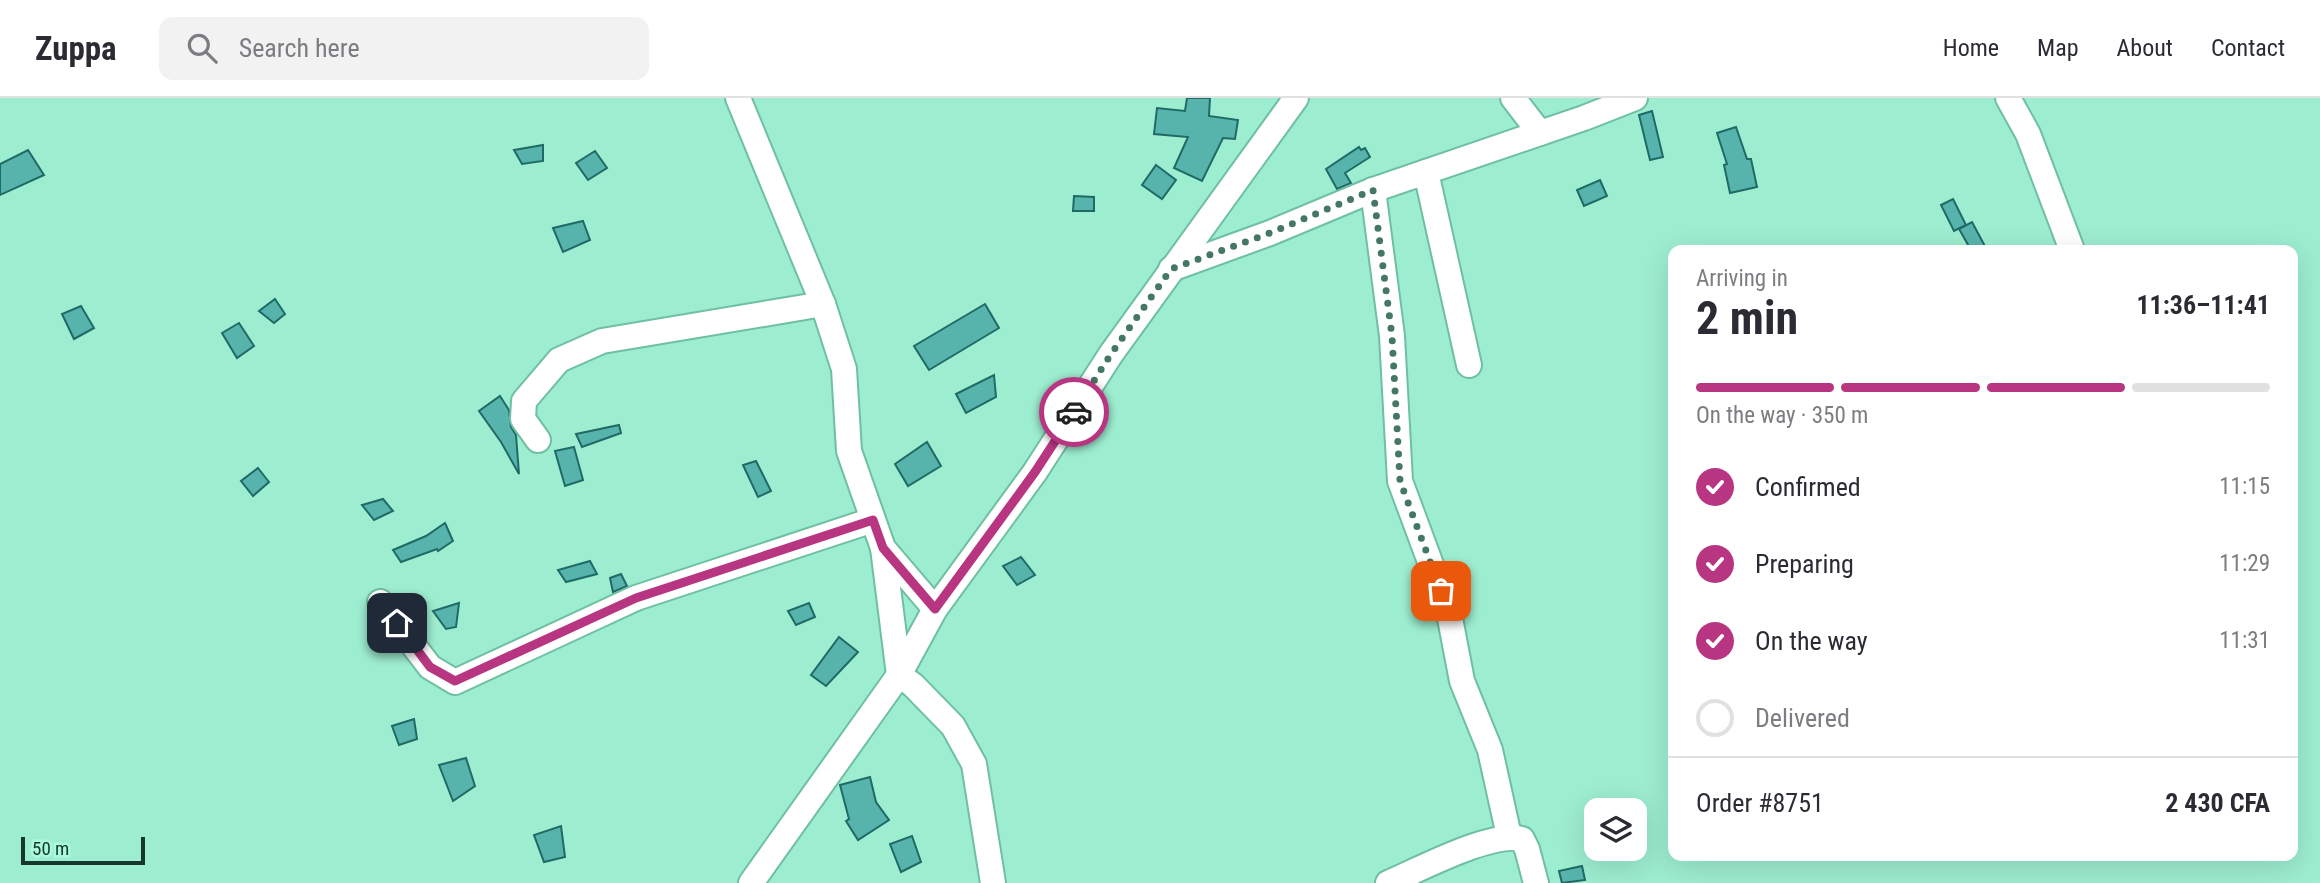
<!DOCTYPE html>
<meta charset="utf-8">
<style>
:root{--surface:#fff;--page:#f2f2f3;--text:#2b2b33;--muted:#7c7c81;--line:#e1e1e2;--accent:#b83681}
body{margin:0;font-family:"Roboto Condensed",sans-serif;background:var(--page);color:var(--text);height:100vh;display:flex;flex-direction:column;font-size:26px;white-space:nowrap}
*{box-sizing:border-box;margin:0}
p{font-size:23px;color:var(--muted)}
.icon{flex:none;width:38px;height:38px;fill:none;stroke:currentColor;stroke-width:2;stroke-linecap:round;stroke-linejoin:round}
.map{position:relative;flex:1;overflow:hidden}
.panel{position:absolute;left:1668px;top:147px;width:630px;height:616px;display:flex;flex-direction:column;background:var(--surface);border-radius:14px;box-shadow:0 7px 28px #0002}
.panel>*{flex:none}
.buttons{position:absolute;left:1584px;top:700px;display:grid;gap:14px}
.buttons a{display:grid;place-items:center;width:63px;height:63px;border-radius:14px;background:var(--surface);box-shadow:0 7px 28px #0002;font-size:35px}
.scale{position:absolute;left:21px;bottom:18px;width:124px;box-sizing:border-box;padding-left:7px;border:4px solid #15372c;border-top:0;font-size:19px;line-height:24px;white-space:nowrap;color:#15372c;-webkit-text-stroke:5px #aafbdd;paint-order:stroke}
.pin{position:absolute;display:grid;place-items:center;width:60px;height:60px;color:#fff;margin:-30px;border-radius:14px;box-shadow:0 4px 10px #0006}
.courier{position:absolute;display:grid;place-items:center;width:70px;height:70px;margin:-35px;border:5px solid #b83681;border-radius:50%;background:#fff;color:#222;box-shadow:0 2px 9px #0007}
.overview em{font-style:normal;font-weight:700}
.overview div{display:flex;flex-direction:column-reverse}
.overview{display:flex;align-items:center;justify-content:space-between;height:119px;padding:0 28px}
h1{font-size:46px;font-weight:700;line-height:52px}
.bar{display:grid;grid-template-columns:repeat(4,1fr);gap:10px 7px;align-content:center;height:84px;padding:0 28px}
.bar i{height:9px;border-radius:5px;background:var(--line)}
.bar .current{background:var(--accent)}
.bar p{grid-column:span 4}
.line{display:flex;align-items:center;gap:18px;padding:0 28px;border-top:2px solid var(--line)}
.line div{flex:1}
ol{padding:0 28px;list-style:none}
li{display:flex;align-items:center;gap:21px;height:77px}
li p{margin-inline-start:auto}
li .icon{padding:7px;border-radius:50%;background:var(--accent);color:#fff;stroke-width:4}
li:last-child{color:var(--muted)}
li i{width:38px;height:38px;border:4px solid var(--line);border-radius:50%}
header{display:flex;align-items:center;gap:42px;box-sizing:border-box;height:98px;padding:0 35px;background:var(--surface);border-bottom:2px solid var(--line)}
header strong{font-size:33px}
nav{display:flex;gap:38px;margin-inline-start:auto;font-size:24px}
.search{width:490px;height:63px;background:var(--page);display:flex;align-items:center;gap:18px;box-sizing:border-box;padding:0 24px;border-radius:14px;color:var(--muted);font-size:26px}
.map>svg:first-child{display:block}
</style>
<header>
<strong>Zuppa</strong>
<div class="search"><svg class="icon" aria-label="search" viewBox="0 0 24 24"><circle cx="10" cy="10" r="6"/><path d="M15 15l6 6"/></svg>Search here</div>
<nav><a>Home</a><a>Map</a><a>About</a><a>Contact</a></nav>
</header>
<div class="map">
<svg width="2320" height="785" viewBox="0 0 2320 785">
<rect width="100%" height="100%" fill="#9dedd0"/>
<g fill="#57b4ad" stroke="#206a66" stroke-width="2">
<polygon points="1187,0 1210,0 1209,18 1238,22 1235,41 1223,40 1202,83 1174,70 1188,39 1154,36 1157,10 1185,13"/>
<polygon points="1652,13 1663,59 1650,62 1639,17"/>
<polygon points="1736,29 1747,61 1751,61 1757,89 1730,95 1724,67 1727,66 1717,35"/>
<polygon points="543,47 543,63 522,66 514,52"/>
<polygon points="1359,49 1361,52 1365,50 1370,59 1345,75 1351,85 1337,91 1326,71"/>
<polygon points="28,52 44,77 0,97 0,66"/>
<polygon points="595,53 607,70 588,82 576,65"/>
<polygon points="1156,67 1176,82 1162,101 1142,87"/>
<polygon points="1600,82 1607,98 1584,108 1577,92"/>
<polygon points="1074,98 1094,99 1094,113 1073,113"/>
<polygon points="1953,101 1966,127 1954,133 1941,107"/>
<polygon points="583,123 590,142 563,154 553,130"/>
<polygon points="1972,124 1987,152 1971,152 1959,131"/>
<polygon points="275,201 285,216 274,225 259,213"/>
<polygon points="985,206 999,230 929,272 914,248"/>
<polygon points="81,208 94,230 74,241 62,216"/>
<polygon points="239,225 254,248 237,260 222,235"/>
<polygon points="994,277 996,299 966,315 956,296"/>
<polygon points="500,298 509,312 511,329 516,337 519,376 501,344 479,313"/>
<polygon points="619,327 621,335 582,349 576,336"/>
<polygon points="927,344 941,368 908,388 895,366"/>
<polygon points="574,349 583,382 565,388 555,353"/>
<polygon points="756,363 771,393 758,399 743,367"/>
<polygon points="258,370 269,384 253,398 241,383"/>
<polygon points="383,401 393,413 374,422 362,407"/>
<polygon points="445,425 453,443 438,453 437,451 401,464 393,452 426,438"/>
<polygon points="1021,459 1035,477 1017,487 1003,468"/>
<polygon points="590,463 597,476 566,484 558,472"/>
<polygon points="621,476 627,488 613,494 610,480"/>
<polygon points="459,505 456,529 446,531 433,513"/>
<polygon points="809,505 815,519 796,527 788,513"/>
<polygon points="839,539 858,554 826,588 811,577"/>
<polygon points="414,621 417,641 399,647 392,628"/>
<polygon points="466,660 475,688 453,703 439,667"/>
<polygon points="870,679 876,704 889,722 858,742 846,723 849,721 840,687"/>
<polygon points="561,728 565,759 544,764 534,737"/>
<polygon points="912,738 921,764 901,774 890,746"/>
<polygon points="1582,768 1585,782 1562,785 1559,773"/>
</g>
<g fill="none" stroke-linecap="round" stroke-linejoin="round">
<g stroke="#6fbfa3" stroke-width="28">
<g id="minor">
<polyline points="738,0 823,206 844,271 849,353 883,450 935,511"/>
<polyline points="1513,0 1540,35"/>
<polyline points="2008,0 2028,36 2072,152"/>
<polyline points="1426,74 1469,267"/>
<polyline points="1373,92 1392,238 1400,383 1449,515 1462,583 1490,652 1509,738"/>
<polyline points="1171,171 1270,135 1373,92 1584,20 1635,0"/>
<polyline points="538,342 523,321 524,303 559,262 602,243 823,206"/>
<polyline points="883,450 899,577 913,587 953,628 974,666 993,785"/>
<polyline points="380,504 430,569 455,584 636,500 873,422"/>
<polyline points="751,785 899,577 935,511 1035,374 1111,256 1296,0"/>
<path d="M1388,785C1419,772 1491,733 1522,741L1527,751L1536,785"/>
</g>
</g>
<use href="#minor" stroke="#fff" stroke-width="24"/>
</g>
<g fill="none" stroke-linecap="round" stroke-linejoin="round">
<polyline stroke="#457765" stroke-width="7" stroke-dasharray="0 12.6" points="1074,314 1111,256 1171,171 1270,135 1373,92 1392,238 1400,383 1441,493"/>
<polyline stroke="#b83681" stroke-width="9" points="397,525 430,569 455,583 636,500 873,422 883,450 935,511 1035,374 1074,314"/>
</g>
</svg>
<div class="buttons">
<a><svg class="icon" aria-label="layers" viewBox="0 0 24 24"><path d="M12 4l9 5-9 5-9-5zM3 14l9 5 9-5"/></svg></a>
</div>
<div class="scale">50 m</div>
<div class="pin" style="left:1441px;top:493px;background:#ea580c"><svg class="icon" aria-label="bag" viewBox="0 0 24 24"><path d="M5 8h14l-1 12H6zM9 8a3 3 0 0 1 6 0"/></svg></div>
<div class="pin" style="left:397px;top:525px;background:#1f2937"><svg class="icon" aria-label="home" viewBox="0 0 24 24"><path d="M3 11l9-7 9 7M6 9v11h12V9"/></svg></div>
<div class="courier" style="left:1074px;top:314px"><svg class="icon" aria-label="car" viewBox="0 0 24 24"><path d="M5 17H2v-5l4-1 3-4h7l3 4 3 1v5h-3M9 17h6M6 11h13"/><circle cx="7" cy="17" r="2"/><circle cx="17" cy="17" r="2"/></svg></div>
<section class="panel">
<div class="overview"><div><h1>2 min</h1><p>Arriving in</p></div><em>11:36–11:41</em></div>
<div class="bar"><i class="current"></i><i class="current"></i><i class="current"></i><i></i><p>On the way · 350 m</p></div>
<ol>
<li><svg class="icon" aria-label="check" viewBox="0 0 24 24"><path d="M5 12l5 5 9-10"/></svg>Confirmed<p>11:15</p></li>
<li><svg class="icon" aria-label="check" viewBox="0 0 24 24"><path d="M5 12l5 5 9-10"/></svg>Preparing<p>11:29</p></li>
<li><svg class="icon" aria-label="check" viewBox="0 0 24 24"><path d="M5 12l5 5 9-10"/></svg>On the way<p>11:31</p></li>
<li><i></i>Delivered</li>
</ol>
<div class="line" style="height:91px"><div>Order #8751</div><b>2 430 CFA</b></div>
</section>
</div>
